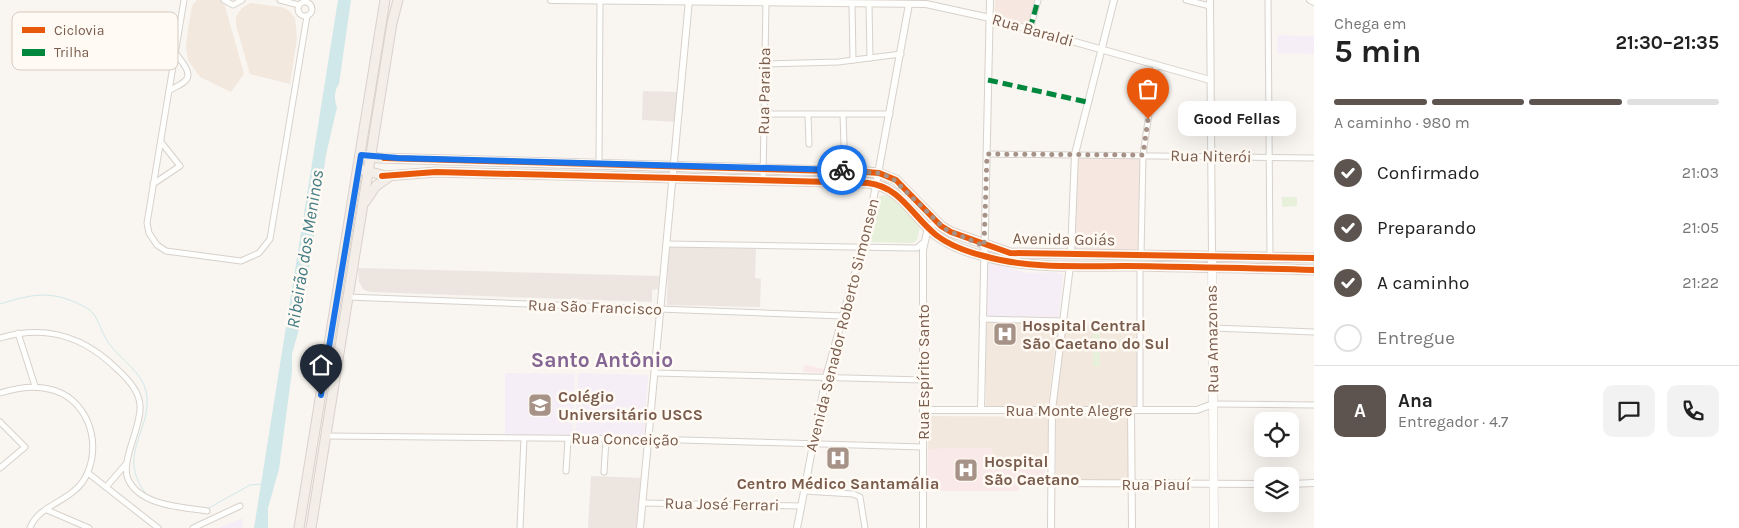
<!DOCTYPE html>
<html lang="pt">
<meta charset="utf-8">
<style>
:root{--surface:#fff;--page:#f2f2f2;--text:#222;--muted:#767676;--line:#e0e0e0;--accent:#5d544f}
body{margin:0;font-family:Karla,sans-serif;background:var(--page);color:var(--text);height:100vh;display:flex;flex-direction:column;font-size:19px;white-space:nowrap}
*{box-sizing:border-box;margin:0}
p{font-size:16px;color:var(--muted)}
.icon{flex:none;width:28px;height:28px;fill:none;stroke:currentColor;stroke-width:2;stroke-linecap:round;stroke-linejoin:round}
.map{position:relative;flex:1;overflow:hidden}
.drawer{display:flex;flex-direction:column;background:var(--surface);width:425px}
.drawer>*{flex:none}
.controls{position:absolute;left:1254px;top:412px;display:grid;gap:10px}
.controls a{display:grid;place-items:center;width:45px;height:45px;border-radius:10px;background:var(--surface);box-shadow:0 5px 20px #0002;font-size:25px}
.pin{position:absolute;display:grid;place-items:center;width:42px;height:42px;color:#fff;margin:-51px -21px;border-radius:50% 50% 50% 0;rotate:-45deg;box-shadow:0 0 5px #0007}
.pin .icon{rotate:45deg}
.courier{position:absolute;display:grid;place-items:center;width:50px;height:50px;margin:-25px;border:4px solid #1a73e8;border-radius:50%;background:#fff;color:#222;box-shadow:0 1px 6px #0007}
.bubble{position:absolute;height:35px;border-radius:10px;background:var(--surface);box-shadow:0 5px 20px #0002;font-size:16px;font-weight:700;line-height:35px;text-align:center}
.overview em{font-style:normal;font-weight:700}
.overview div{display:flex;flex-direction:column-reverse}
.overview{display:flex;align-items:center;justify-content:space-between;height:85px;padding:0 20px}
h1{font-size:32px;font-weight:700;line-height:38px}
.bar{display:grid;grid-template-columns:repeat(4,1fr);gap:8px 5px;align-content:center;height:60px;padding:0 20px}
.bar i{height:6px;border-radius:4px;background:var(--line)}
.bar .on{background:var(--accent)}
.bar p{grid-column:span 4}
.line{display:flex;align-items:center;gap:12px;padding:0 20px;border-top:1px solid var(--line)}
.line div{flex:1}
.round{display:grid;place-items:center;flex:none;width:52px;height:52px;border-radius:10px;background:var(--page)}
ol{padding:0 20px;list-style:none}
li{display:flex;align-items:center;gap:15px;height:55px}
li p{margin-inline-start:auto}
li .icon{padding:5px;border-radius:50%;background:var(--accent);color:#fff;stroke-width:4}
li:last-child{color:var(--muted)}
li i{width:28px;height:28px;border:2px solid var(--line);border-radius:50%}
main{display:flex;flex:1;min-height:0}
.map>svg:first-child{display:block}
</style>
<main>
<div class="map">
<svg width="1314" height="528" viewBox="0 0 1314 528">
<rect width="100%" height="100%" fill="#f9f5f0"/>
<g fill="#f2e8de">
<polygon points="197,0 220,0 225,6 244,74 231,92 200,77 188,60 186,47 188,29 192,6"/>
<polygon points="250,3 281,7 288,10 295,18 297,38 290,84 250,74 236,25 236,17 242,8"/>
<polygon points="985,322 1058,324 1048,408 986,407"/>
<polygon points="1065,324 1138,324 1139,408 1055,407"/>
<rect x="1056" y="415" width="73" height="67"/>
<polygon points="928,416 1048,417 1048,469 1005,470 993,461 992,448 928,449"/>
</g>
<g fill="#f6e8e1">
<polygon points="995,0 1034,0 1028,24 995,15"/>
<polygon points="1076,156 1140,158 1138,250 1074,249"/>
</g>
<g fill="#ede5e0">
<polygon points="643,91 678,92 677,122 642,120"/>
<polygon points="668,247 756,249 755,278 761,279 760,307 667,305"/>
<polygon points="358,268 659,276 658,289 652,290 652,302 371,292 364,290 359,282"/>
<polygon points="591,476 641,478 636,528 588,528"/>
</g>
<g fill="#f6eef6">
<polygon points="1278,35 1314,36 1314,54 1277,53"/>
<polygon points="987,261 1028,273 1055,272 1063,275 1059,317 985,316"/>
<polygon points="505,373 575,374 573,436 505,435"/>
<polygon points="578,373 648,375 644,435 575,435"/>
<polygon points="243,518 242,528 218,528"/>
</g>
<g fill="#fae9e9">
<polygon points="804,365 825,369 822,373 803,372"/>
<polygon points="992,448 993,461 1005,461 1005,470 1045,469 1046,485 1019,485 1019,491 927,491 928,449"/>
</g>
<g fill="#e7f0db">
<polygon points="883,195 889,196 917,221 920,227 917,240 912,243 873,242 870,240 879,197"/>
<polygon points="1282,197 1297,197 1297,206 1282,207"/>
<polygon points="1092,330 1100,330 1100,344 1093,344"/>
<rect x="1093" y="352" width="7" height="14"/>
</g>
<path fill="#d0e8ea" d="M338,0H351L339,84C334,90 334,100 337,107L326,155L301,322L292,354V371L279,469L268,508V528H254Z"/>
<g fill="none" stroke-linecap="round" stroke-linejoin="round">
<g stroke="#d0e8ea" stroke-width="1">
<path d="M0,304C29,295 48,290 77,303C82,306 89,308 93,313C100,323 103,337 111,346C121,359 142,373 146,391C154,431 114,454 147,495"/>
<polyline points="162,501 185,506"/>
<polyline points="207,509 250,485 261,484"/>
</g>
<g stroke="#d7d1cb" stroke-width="7">
<g id="minor">
<polyline points="184,0 147,223 149,233 157,245 166,251 241,261 259,253 270,239 307,16"/>
<polyline points="224,0 233,5 242,0"/>
<polyline points="280,0 299,5"/>
<polyline points="1186,0 1210,6"/>
<polyline points="1268,0 1270,257"/>
<circle cx="305" cy="9" r="7"/>
<polyline points="852,4 853,60"/>
<polyline points="869,4 870,58"/>
<polyline points="1030,29 1038,0"/>
<polyline points="765,64 838,62 901,54"/>
<path d="M169,91C174,87 182,85 186,80C193,72 179,59 175,52"/>
<polyline points="764,114 890,114"/>
<polyline points="808,114 809,144"/>
<polyline points="843,114 844,145"/>
<polyline points="987,154 1314,158"/>
<polyline points="599,163 600,0"/>
<polyline points="763,181 766,0"/>
<polyline points="153,184 180,166 161,142"/>
<polyline points="666,244 912,248 917,248 924,242"/>
<polyline points="1141,255 1143,155 1156,65"/>
<polyline points="1140,267 1140,410"/>
<polyline points="348,297 843,316"/>
<polyline points="982,319 1063,321"/>
<polyline points="1212,328 1314,332"/>
<polyline points="18,333 35,386"/>
<path d="M0,338C46,324 84,336 118,370C128,379 139,391 140,405C142,426 120,461 128,479C140,506 182,507 207,511"/>
<polyline points="655,373 923,380"/>
<path d="M0,393C16,388 32,385 49,389C87,397 102,441 87,474C75,502 39,503 30,528"/>
<polyline points="1213,404 1314,405"/>
<polyline points="0,422 25,447 0,468"/>
<polyline points="326,436 648,439 923,447"/>
<polyline points="566,471 568,439"/>
<polyline points="604,472 606,439"/>
<polyline points="88,473 158,528"/>
<polyline points="107,486 126,464"/>
<polyline points="804,491 853,494 860,497 865,528"/>
<polyline points="642,503 801,506"/>
<polyline points="47,510 89,528"/>
<polyline points="193,528 240,506"/>
<polyline points="520,528 524,438"/>
</g>
</g>
<g stroke="#d7d1cb" stroke-width="8">
<g id="tertiary">
<polyline points="551,0 926,4 990,18 1210,80"/>
<polyline points="1210,0 1212,256"/>
<polyline points="1310,0 1314,2"/>
<polyline points="1071,254 1075,154 1114,0"/>
<polyline points="923,410 1197,410 1213,404"/>
<polyline points="981,410 990,0"/>
<polyline points="1131,410 1132,528"/>
<polyline points="1050,483 1262,484"/>
<polyline points="1290,484 1314,483"/>
<polyline points="640,528 689,0"/>
<polyline points="797,528 826,377 869,223 909,4"/>
<polyline points="923,528 923,250 927,232 936,221"/>
<polyline points="1051,528 1052,410 1070,266"/>
</g>
</g>
<g stroke="#d9d2cb" stroke-width="9">
<polyline id="secondary" points="1212,256 1214,528"/>
</g>
<g stroke="#dad1cc" stroke-width="11">
<g id="primary">
<polyline points="361,155 379,158 866,172 879,173 896,180 941,226 951,232 1010,253 1314,258"/>
<path d="M359,169L386,176L436,172L868,183C901,187 912,216 936,235C949,245 968,252 984,256C1029,269 1078,266 1124,266C1187,267 1251,268 1314,270"/>
<polyline points="365,202 376,186 390,176"/>
<polyline points="299,528 385,0"/>
<polyline points="311,528 392,23 398,0"/>
</g>
</g>
<use href="#minor" stroke="#fefefd" stroke-width="5"/>
<use href="#tertiary" stroke="#fefefd" stroke-width="6"/>
<use href="#secondary" stroke="#fefefd" stroke-width="8"/>
<use href="#primary" stroke="#f3eee8" stroke-width="9"/>
<g stroke="#00873e" stroke-width="5" stroke-dasharray="10 5" stroke-linecap="butt">
<polyline points="1030,29 1038,0"/>
<polyline points="988,80 1087,102"/>
</g>
<g stroke="#fffaf3" stroke-width="9">
<g id="cycleway">
<polyline points="384,158 866,172 879,173 896,180 941,226 951,232 1010,253 1314,258"/>
<path d="M382,176L436,172L868,183C901,187 912,216 936,235C949,245 968,252 984,256C1029,269 1078,266 1124,266C1187,267 1251,268 1314,270"/>
</g>
</g>
<use href="#cycleway" stroke="#e8590c" stroke-width="6"/>
</g>
<g fill="none" stroke-linecap="round" stroke-linejoin="round">
<polyline stroke="#a69286" stroke-width="5" stroke-dasharray="0 9" points="842,170 879,173 892,178 945,229 984,246 987,154 1143,155 1148,119"/>
<polyline stroke="#1a73e8" stroke-width="6" points="321,395 361,155 398,158 842,170"/>
</g>
<defs>
<g id="hospital-square" transform="scale(1.25)"><rect x="-9" y="-9" width="18" height="18" rx="4" fill="#a69286" stroke="#fffaf3"/><path d="M-5-5h3v3.5h4V-5h3V5h-3V1.5h-4V5h-3Z" fill="#fff"/></g>
<g id="university-square" transform="scale(1.25)"><rect x="-9" y="-9" width="18" height="18" rx="4" fill="#a69286" stroke="#fffaf3"/><path d="M0-5L7-2L0 1L-7-2ZM-4 1L0 2.5L4 1V4Q0 6-4 4Z" fill="#fff"/></g>
</defs>
<g fill-rule="evenodd">
<use href="#hospital-square" x="1005" y="334"/>
<use href="#university-square" x="540" y="405"/>
<use href="#hospital-square" x="838" y="458"/>
<use href="#hospital-square" x="966" y="470"/>
</g>
<g text-anchor="middle" dominant-baseline="central" stroke-width="5" stroke-linejoin="round" paint-order="stroke">
<g font-size="16" fill="#7a5c4d" stroke="#fffaf3">
<text transform="translate(1033 30) rotate(16)">Rua Baraldi</text>
<text transform="translate(764 91) rotate(-89)">Rua Paraiba</text>
<text transform="translate(1211 156) rotate(1)">Rua Niterói</text>
<text transform="translate(1064 239) rotate(1)">Avenida Goiás</text>
<text transform="translate(595 307) rotate(2)">Rua São Francisco</text>
<text transform="translate(842 325) rotate(-76)">Avenida Senador Roberto Simonsen</text>
<text transform="translate(1212 339) rotate(-91)">Rua Amazonas</text>
<text transform="translate(923 372) rotate(-90)">Rua Espírito Santo</text>
<text x="1069" y="410">Rua Monte Alegre</text>
<text transform="translate(625 439) rotate(1)">Rua Conceição</text>
<text x="1156" y="484">Rua Piauí</text>
<text transform="translate(722 504) rotate(1)">Rua José Ferrari</text>
</g>
<g font-size="16" font-weight="bold" fill="#7a5c4d" stroke="#fffaf3" text-anchor="start">
<text x="1022" y="325">Hospital Central<tspan x="1022" dy="18">São Caetano do Sul</tspan></text>
<text x="558" y="396">Colégio<tspan x="558" dy="18">Universitário USCS</tspan></text>
<text x="984" y="461">Hospital<tspan x="984" dy="18">São Caetano</tspan></text>
<text x="838" y="483" text-anchor="middle">Centro Médico Santamália</text>
</g>
<g font-size="18" font-style="italic" fill="#437c86" stroke="#fffaf3">
<text transform="translate(305 249) rotate(-81)">Ribeirão dos Meninos</text>
</g>
<g font-size="21" font-weight="bold" fill="#846695" stroke="#fffaf3">
<text x="602" y="360">Santo Antônio</text>
</g>
</g>
<rect x="12" y="12" width="166" height="58" rx="8" fill="#fffaf3" stroke="#d7cbc1" stroke-width="1"/>
<rect x="22" y="27" width="23" height="6" fill="#e8590c"/>
<rect x="22" y="49" width="23" height="7" fill="#00873e"/>
<g font-size="14" fill="#7a5c4d">
<text x="54" y="35">Ciclovia</text>
<text x="54" y="57">Trilha</text>
</g>
</svg>
<div class="controls">
<a><svg class="icon" aria-label="locate" viewBox="0 0 24 24"><circle cx="12" cy="12" r="6"/><path d="M12 2v4M12 18v4M2 12h4M18 12h4"/></svg></a>
<a><svg class="icon" aria-label="layers" viewBox="0 0 24 24"><path d="M12 4l9 5-9 5-9-5zM3 14l9 5 9-5"/></svg></a>
</div>
<div class="pin" style="left:1148px;top:119px;background:#ea580c"><svg class="icon" aria-label="bag" viewBox="0 0 24 24"><path d="M5 8h14l-1 12H6zM9 8a3 3 0 0 1 6 0"/></svg></div>
<div class="pin" style="left:321px;top:395px;background:#1f2937"><svg class="icon" aria-label="home" viewBox="0 0 24 24"><path d="M3 11l9-7 9 7M6 9v11h12V9"/></svg></div>
<div class="courier" style="left:842px;top:170px"><svg class="icon" aria-label="bike" viewBox="0 0 24 24"><circle cx="6" cy="16" r="4"/><circle cx="18" cy="16" r="4"/><path d="M6 16l4-8h5l3 8M10 8l3 8H6M13 5h3"/></svg></div>
<div class="bubble" style="left:1178px;top:101px;width:118px">Good Fellas</div>
</div>
<section class="drawer">
<div class="overview"><div><h1>5 min</h1><p>Chega em</p></div><em>21:30–21:35</em></div>
<div class="bar"><i class="on"></i><i class="on"></i><i class="on"></i><i></i><p>A caminho · 980 m</p></div>
<ol>
<li><svg class="icon" aria-label="check" viewBox="0 0 24 24"><path d="M5 12l5 5 9-10"/></svg>Confirmado<p>21:03</p></li>
<li><svg class="icon" aria-label="check" viewBox="0 0 24 24"><path d="M5 12l5 5 9-10"/></svg>Preparando<p>21:05</p></li>
<li><svg class="icon" aria-label="check" viewBox="0 0 24 24"><path d="M5 12l5 5 9-10"/></svg>A caminho<p>21:22</p></li>
<li><i></i>Entregue</li>
</ol>
<div class="line" style="height:90px"><b class="round" style="background:var(--accent);color:#fff">A</b><div><b>Ana</b><p>Entregador · 4.7</p></div><a class="round"><svg class="icon" aria-label="chat" viewBox="0 0 24 24"><path d="M4 5h16v11H9l-5 4z"/></svg></a><a class="round"><svg class="icon" aria-label="phone" viewBox="0 0 24 24"><path d="M5 4h4l2 5-3 2q2 4 5 5l2-3 5 2v4C11 20 4 13 5 4z"/></svg></a></div>
</section>
</main>
